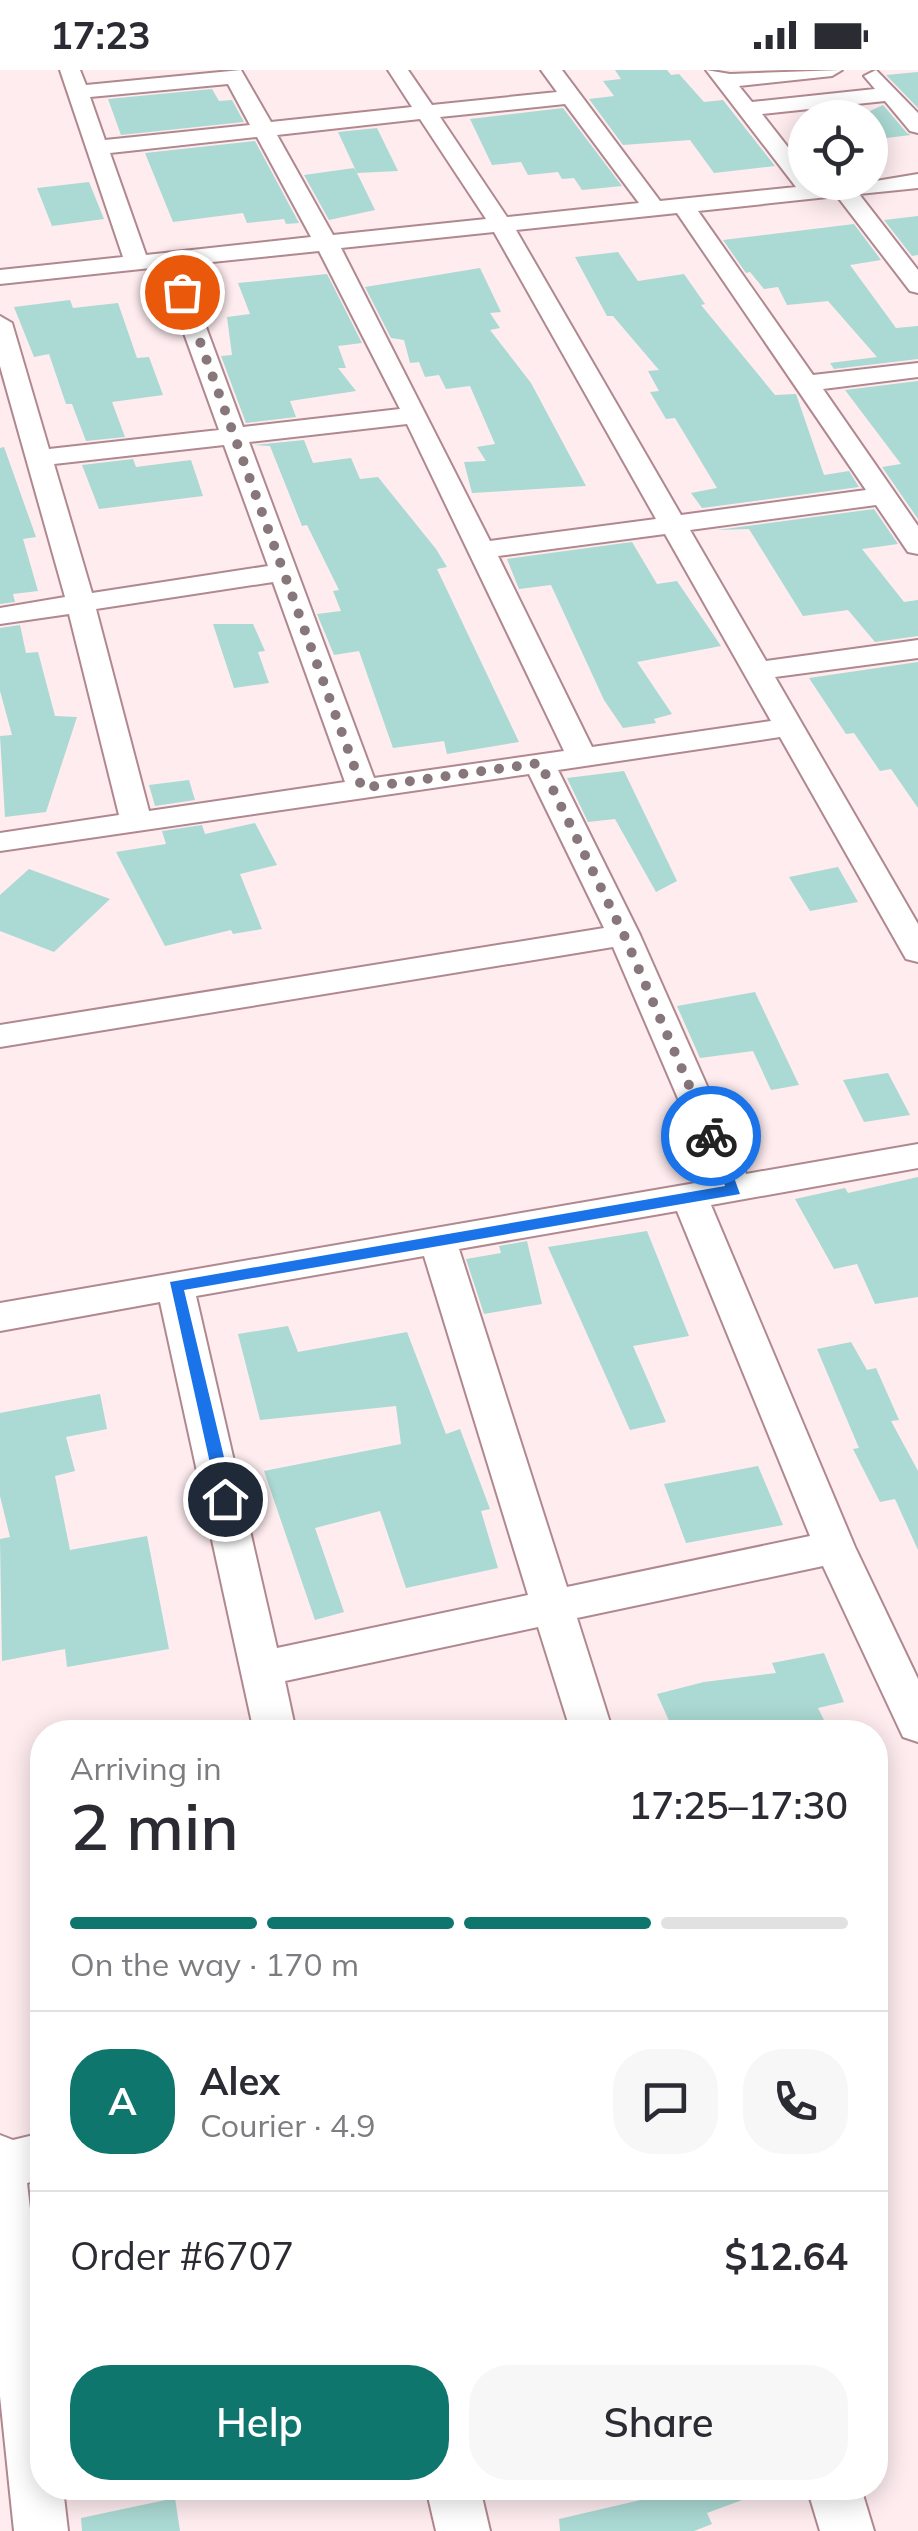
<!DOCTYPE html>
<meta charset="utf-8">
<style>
:root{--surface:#fff;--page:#f7f7f7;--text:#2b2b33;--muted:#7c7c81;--line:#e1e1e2;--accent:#0f766e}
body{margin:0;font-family:Mulish,sans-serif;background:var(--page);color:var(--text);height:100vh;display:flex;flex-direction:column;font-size:38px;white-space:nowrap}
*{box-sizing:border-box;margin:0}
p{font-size:32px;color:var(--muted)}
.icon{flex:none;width:55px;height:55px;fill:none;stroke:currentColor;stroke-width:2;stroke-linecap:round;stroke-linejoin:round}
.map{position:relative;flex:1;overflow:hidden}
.details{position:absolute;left:30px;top:1650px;width:858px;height:780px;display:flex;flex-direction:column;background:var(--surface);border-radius:40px;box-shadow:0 5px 25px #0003}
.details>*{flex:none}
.tools{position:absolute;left:788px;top:30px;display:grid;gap:20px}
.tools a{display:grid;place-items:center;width:100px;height:100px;border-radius:50%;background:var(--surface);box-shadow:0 5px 25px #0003;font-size:50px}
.pin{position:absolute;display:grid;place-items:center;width:85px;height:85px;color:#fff;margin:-42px;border:5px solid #fff;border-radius:50%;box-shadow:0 2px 10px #0007}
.courier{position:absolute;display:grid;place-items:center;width:100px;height:100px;margin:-50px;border:8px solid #1a73e8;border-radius:50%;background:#fff;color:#222;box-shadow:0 2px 12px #0007}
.head em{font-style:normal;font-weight:600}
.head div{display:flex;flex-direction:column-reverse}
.head{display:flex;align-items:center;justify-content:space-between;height:170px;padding:0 40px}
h1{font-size:65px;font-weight:600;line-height:75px}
.bar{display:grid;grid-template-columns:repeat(4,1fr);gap:15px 10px;align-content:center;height:120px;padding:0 40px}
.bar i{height:12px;border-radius:8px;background:var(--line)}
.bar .current{background:var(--accent)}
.bar p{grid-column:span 4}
.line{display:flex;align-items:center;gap:25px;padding:0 40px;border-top:2px solid var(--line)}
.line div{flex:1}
.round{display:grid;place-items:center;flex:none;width:105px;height:105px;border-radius:40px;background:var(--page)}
.action{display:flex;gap:20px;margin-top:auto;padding:20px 40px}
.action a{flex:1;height:115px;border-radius:40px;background:var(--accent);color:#fff;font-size:40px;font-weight:600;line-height:115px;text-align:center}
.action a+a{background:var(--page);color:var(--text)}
.status{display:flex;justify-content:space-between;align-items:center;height:70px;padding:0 50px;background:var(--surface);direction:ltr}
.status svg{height:28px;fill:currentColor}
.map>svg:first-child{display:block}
</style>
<div class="status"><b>17:23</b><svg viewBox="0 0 49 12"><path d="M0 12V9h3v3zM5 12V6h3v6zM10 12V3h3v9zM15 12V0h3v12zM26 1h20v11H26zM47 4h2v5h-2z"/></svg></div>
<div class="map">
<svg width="918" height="2461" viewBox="0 0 918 2461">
<rect width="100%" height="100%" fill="#feecef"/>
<g fill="#abd9d3">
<polygon points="615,0 667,0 671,5 679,4 704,32 723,30 775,96 714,103 690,70 623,75 589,29 614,26 603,11 621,9"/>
<polygon points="918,2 918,38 886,5"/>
<polygon points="212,19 219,31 232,30 244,52 121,65 108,29"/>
<polygon points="883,35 907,63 911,65 870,70 870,41"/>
<polygon points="563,38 622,116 582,120 574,108 562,109 558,102 528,105 521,92 492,95 470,49"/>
<polygon points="377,58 398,101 357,103 375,140 329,150 304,105 354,98 357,103 338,62"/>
<polygon points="255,71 299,153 286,154 284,149 247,153 243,143 173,152 145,83"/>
<polygon points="89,112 104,149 52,156 37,118"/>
<polygon points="918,146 918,185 912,186 884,150"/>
<polygon points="854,154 881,190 850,195 896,258 918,256 918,289 834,299 830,293 877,287 828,231 787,235 778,217 764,219 750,202 746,203 723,170"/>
<polygon points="618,182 638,211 684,204 705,234 701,235 775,325 796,324 824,405 849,401 859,417 702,438 691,423 717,418 675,348 666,349 650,322 659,321 648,301 659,300 613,246 607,246 575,187"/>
<polygon points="480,198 501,242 490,243 500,258 490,260 531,313 586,416 472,423 464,392 486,391 477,377 495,374 470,316 446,319 439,305 425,307 419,292 410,293 404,270 391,268 365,217"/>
<polygon points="327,204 362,273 338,276 346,298 338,298 356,321 290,331 296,347 246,353 221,286 232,285 227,247 250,244 238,213"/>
<polygon points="70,230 73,238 118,233 137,288 149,287 163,325 112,332 125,367 86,371 72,334 66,334 49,284 34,287 14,237"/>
<polygon points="918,311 918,449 882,397 901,394 845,320"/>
<polygon points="304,370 313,393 351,388 360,409 378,407 436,479 447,497 437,499 519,672 447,684 444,671 393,678 359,581 334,585 317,544 341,541 333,521 339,520 307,455 302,456 270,376 254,375"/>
<polygon points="4,377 36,467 23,469 38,521 13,524 15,532 0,534 0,378"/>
<polygon points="133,389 136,397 191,390 203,426 99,439 82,395"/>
<polygon points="874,439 898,474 862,479 904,532 918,530 918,566 875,572 848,540 803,546 749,459 717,460"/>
<polygon points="632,472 657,514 677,511 721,576 637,592 672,644 654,649 656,653 623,658 604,630 551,515 519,519 507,489"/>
<polygon points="213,554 253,554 265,581 258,582 269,613 234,618"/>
<polygon points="20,555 26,583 38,582 55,646 77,647 46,742 5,747 0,666 12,665 0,621 0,558"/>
<polygon points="918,592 918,738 891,699 880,701 854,663 846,664 809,608"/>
<polygon points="624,701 677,811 656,822 615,749 588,752 567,708"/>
<polygon points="189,710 195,730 155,736 149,715"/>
<polygon points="255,753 277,795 240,804 262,859 233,864 231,860 165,876 116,782 166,774 162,761 202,755 205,764"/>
<polygon points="838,797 858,832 810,841 789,807"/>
<polygon points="29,799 110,829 54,882 0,861 0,825"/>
<polygon points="755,922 761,935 799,1015 771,1020 753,981 700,988 677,936"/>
<polygon points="888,1003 910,1045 864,1052 843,1010"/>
<polygon points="918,1107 918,1227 875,1234 857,1194 834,1199 795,1129 845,1118 848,1123"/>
<polygon points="647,1161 689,1266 633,1276 666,1352 630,1360 548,1177"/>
<polygon points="527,1171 542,1234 484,1244 466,1189 501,1183 499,1176"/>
<polygon points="288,1256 298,1282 407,1262 446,1364 460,1359 490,1439 481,1441 498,1498 406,1518 380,1441 315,1458 344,1542 315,1550 264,1401 401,1374 396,1336 260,1350 238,1264"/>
<polygon points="851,1272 867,1300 876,1298 899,1350 891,1351 918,1401 918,1480 895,1429 880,1432 853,1379 859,1378 817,1279"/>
<polygon points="100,1324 107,1359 66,1367 75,1401 55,1406 70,1480 147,1466 169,1579 67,1597 65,1579 2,1591 0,1469 10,1467 0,1426 0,1343"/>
<polygon points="758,1396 783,1455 686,1473 664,1414"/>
<polygon points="824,1583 844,1632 818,1638 830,1662 674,1662 657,1624 704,1612 776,1603 772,1593"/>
<polygon points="659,2418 767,2421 707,2443 712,2454 694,2461 560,2461 559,2449 662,2425"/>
<polygon points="175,2428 180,2461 82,2461 81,2448"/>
</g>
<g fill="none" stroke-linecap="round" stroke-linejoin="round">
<g stroke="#b0888f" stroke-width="4">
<g id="street">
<path d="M60,0H80L86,15L241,0L271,52L412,37L388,0H408L432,35L557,22L541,0H562L660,131L796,117L706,0L730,4L842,0L832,6L739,16L752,32L875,19L864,6L876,0L918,43V63L910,61L885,31L762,44L805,99V112H870L918,104V118L859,124L918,200V223L910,221L837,126L698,141L813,305L918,293V307L823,319L918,456V484L908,482L876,435L690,460L766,591L918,570V588L775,607L918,854V892L906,889L902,882L780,667L558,700L640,865L746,1104L918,1074V1098L711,1135L855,1477L918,1609V1672L903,1667L823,1496L577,1548L613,1662H571L538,1557L285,1611L296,1662H254L160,1232L0,1261V1233L713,1110L613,877L0,977V955L604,858L529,704L0,781V763L119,745L69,544L0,554V538L65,527L0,296V246L12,253L49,379L219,360L160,197L0,214V200L123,187ZM228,14L250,55L105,70L90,27ZM565,34L639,133L507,147L440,47ZM420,49L486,149L333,165L277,65ZM257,67L311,167L146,185L110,83ZM677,143L866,420L681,445L516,160ZM494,162L656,449L490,471L341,178ZM319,181L400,339L243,357L183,195ZM407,354L564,681L374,708L249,372ZM224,375L268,496L92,523L54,394ZM665,464L771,651L592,677L498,486ZM273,512L345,712L149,741L96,539ZM677,1141L810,1466L567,1517L459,1179ZM424,1186L528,1525L277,1578L196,1226Z"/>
<polygon points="42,2063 42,2109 27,2113 42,2242 42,2418 63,2418 68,2461 14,2461 0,2326 0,2065 13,2070"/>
<polygon points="426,2418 480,2418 490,2461 436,2461"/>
<polygon points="807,2418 861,2418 874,2461 820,2461"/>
</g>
</g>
<use href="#street" fill="#fff" fill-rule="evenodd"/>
</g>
<polygon fill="#1a73e8" points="706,1063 719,1066 740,1124 184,1220 234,1429 231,1434 219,1434 170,1212 725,1116"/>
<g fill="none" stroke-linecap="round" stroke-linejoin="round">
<polyline stroke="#88777a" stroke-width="10" stroke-dasharray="0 18" points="182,222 362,718 540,693 624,865 711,1066"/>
</g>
</svg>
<div class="tools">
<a><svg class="icon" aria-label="locate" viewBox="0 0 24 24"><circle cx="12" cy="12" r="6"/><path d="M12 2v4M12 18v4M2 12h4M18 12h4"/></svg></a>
</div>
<div class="pin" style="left:182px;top:222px;background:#ea580c"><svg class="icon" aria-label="bag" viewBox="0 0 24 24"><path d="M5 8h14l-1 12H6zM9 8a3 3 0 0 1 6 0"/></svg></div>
<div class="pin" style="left:225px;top:1429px;background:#1f2937"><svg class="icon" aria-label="home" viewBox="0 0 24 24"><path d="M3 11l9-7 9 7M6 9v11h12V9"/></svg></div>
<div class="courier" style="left:711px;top:1066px"><svg class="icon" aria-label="bike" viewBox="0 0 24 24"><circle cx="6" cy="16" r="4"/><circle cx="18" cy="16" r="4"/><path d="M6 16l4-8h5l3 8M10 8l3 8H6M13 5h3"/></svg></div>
<section class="details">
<div class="head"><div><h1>2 min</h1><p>Arriving in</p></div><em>17:25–17:30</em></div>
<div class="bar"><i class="current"></i><i class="current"></i><i class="current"></i><i></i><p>On the way · 170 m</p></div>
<div class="line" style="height:180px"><b class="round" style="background:var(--accent);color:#fff">A</b><div><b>Alex</b><p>Courier · 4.9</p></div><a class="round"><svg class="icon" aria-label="chat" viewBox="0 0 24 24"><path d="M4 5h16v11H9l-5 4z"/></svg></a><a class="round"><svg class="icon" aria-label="phone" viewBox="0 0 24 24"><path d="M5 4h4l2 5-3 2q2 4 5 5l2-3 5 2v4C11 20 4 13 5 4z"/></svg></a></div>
<div class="line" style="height:130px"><div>Order #6707</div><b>$12.64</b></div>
<div class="action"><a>Help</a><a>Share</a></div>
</section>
</div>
